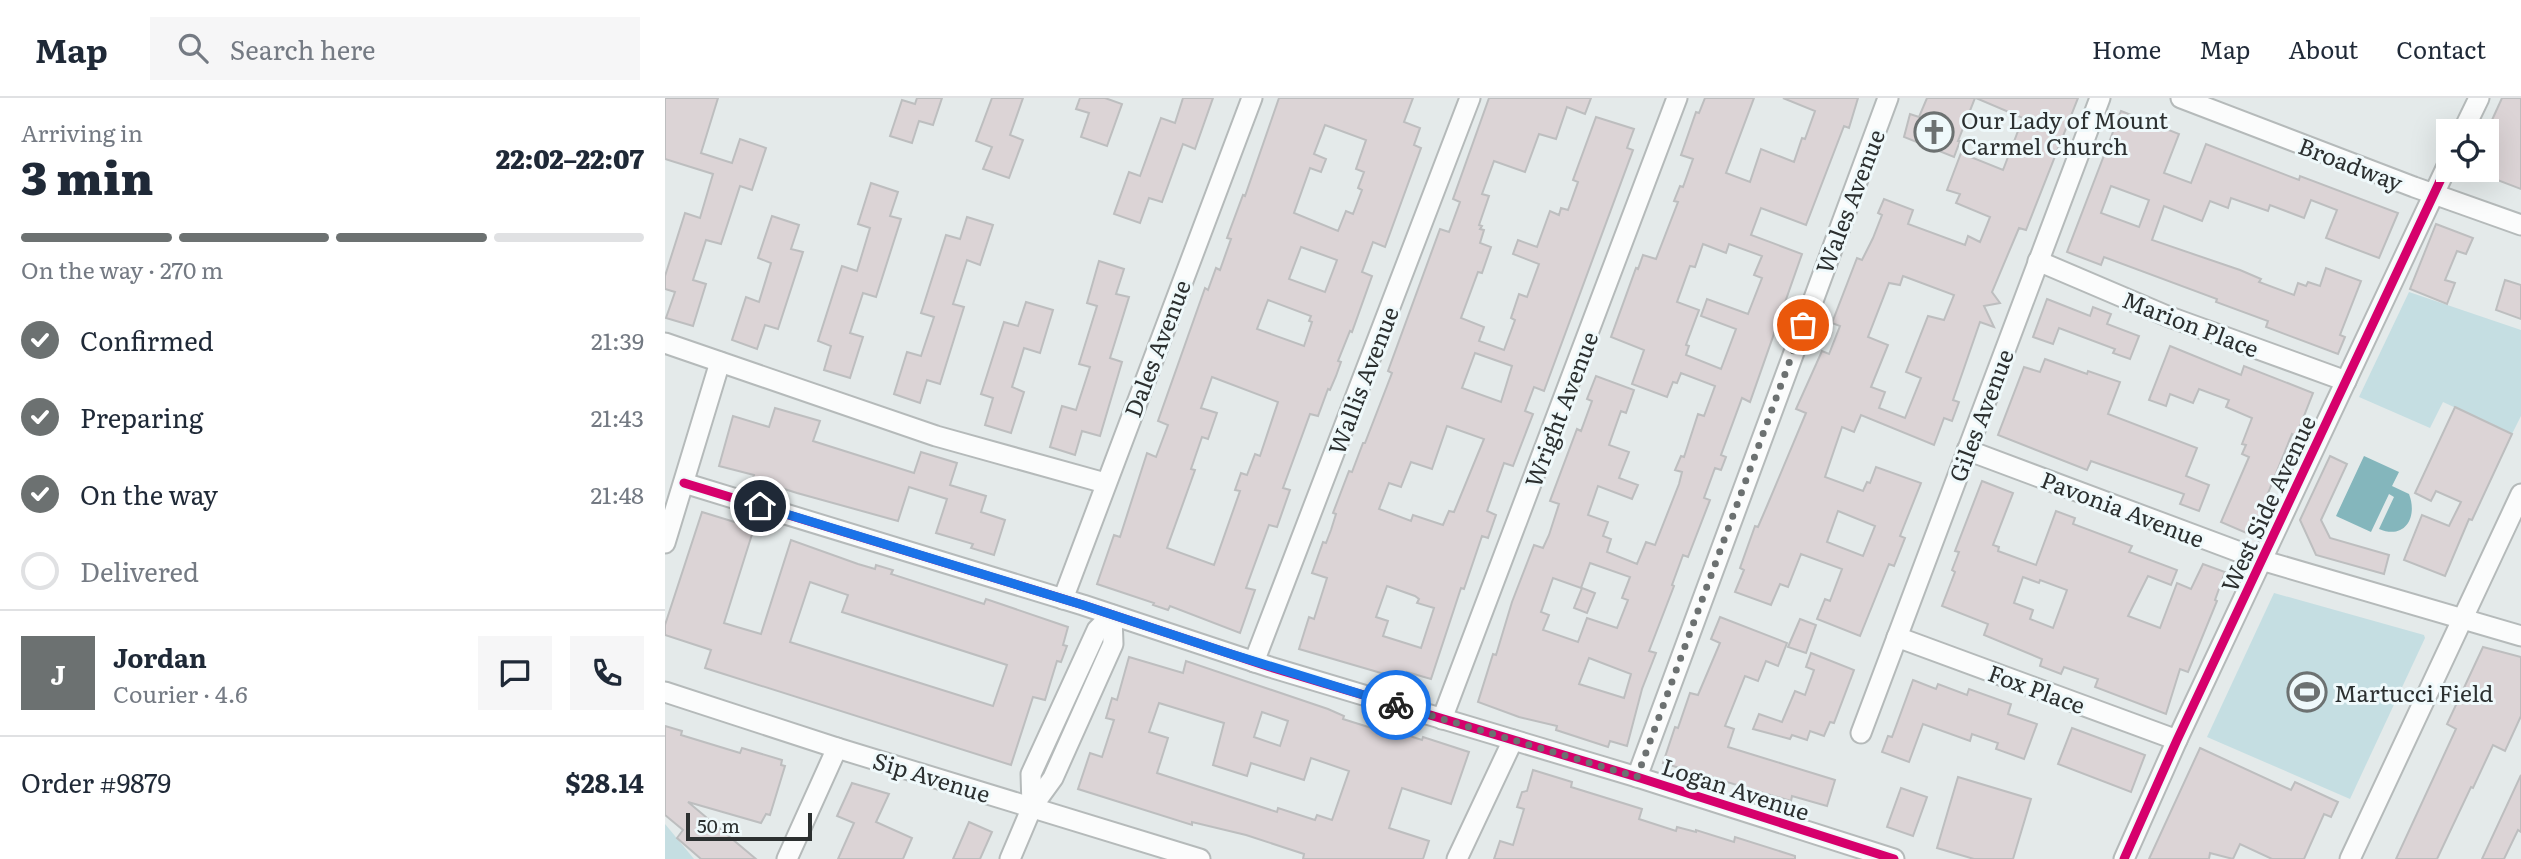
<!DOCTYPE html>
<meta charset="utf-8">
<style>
:root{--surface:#fff;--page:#f6f6f7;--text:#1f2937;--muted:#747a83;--line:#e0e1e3;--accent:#6c7171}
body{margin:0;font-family:Literata,serif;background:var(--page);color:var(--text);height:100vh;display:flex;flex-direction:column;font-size:26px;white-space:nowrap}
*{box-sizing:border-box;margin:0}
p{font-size:23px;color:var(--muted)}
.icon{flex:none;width:38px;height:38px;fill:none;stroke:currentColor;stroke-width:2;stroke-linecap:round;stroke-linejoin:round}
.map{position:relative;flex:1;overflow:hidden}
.panel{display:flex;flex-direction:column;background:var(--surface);width:665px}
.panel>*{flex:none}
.buttons{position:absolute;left:1771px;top:21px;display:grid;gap:14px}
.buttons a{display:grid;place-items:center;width:63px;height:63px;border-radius:0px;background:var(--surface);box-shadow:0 7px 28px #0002;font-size:35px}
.scale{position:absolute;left:21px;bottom:18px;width:126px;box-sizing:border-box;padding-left:7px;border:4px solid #2c3030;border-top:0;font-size:19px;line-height:24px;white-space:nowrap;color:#2c3030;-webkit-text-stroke:5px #eff9fb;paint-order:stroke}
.pin{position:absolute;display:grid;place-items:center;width:60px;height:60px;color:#fff;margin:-30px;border:4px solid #fff;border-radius:50%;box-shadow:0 2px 7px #0007}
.courier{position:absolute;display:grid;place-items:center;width:70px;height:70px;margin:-35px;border:5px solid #1a73e8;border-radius:50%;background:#fff;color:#222;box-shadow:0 2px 9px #0007}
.headline em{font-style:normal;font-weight:800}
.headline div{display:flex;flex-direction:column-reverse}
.headline{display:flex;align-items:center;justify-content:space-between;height:119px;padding:0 21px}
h1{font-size:46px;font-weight:800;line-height:52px}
.bar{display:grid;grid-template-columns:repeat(4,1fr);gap:10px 7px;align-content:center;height:84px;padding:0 21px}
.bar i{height:9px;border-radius:5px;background:var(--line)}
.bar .selected{background:var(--accent)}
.bar p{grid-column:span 4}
.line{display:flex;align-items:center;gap:18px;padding:0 21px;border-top:2px solid var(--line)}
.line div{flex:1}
.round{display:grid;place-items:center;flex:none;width:74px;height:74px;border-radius:0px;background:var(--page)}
ol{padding:0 21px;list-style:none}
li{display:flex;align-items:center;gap:21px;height:77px}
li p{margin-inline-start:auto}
li .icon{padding:7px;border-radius:50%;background:var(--accent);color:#fff;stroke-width:4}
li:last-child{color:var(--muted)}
li i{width:38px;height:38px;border:4px solid var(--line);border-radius:50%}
header{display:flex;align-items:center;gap:42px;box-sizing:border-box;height:98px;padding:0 35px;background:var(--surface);border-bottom:2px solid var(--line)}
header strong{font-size:33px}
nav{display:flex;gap:38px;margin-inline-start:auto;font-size:24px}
.search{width:490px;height:63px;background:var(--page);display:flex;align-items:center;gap:18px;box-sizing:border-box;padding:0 24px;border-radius:0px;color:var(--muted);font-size:26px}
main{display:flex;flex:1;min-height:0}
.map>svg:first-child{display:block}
</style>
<header>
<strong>Map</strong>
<div class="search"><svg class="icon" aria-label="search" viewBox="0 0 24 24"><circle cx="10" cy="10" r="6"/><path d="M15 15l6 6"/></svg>Search here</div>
<nav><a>Home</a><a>Map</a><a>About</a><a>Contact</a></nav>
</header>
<main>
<section class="panel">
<div class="headline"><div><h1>3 min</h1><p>Arriving in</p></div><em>22:02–22:07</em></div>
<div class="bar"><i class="selected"></i><i class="selected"></i><i class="selected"></i><i></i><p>On the way · 270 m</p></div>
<ol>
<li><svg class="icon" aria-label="check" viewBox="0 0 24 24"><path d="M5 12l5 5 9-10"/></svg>Confirmed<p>21:39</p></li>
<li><svg class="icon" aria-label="check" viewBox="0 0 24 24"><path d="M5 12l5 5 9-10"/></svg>Preparing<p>21:43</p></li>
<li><svg class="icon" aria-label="check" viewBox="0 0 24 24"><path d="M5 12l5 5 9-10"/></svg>On the way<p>21:48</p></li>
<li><i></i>Delivered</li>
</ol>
<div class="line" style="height:126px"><b class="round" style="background:var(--accent);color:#fff">J</b><div><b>Jordan</b><p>Courier · 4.6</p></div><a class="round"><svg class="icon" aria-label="chat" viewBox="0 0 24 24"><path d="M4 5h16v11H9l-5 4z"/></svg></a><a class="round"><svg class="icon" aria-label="phone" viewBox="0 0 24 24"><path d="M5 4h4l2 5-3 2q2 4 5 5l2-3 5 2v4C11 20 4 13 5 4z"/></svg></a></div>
<div class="line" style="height:91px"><div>Order #9879</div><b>$28.14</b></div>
</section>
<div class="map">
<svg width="1856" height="761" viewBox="0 0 1856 761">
<rect width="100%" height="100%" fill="#e4eaea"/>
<g fill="#c5dee2">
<polygon points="1744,194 1856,232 1856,318 1847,336 1778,304 1765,330 1694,299"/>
<polygon points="1609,495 1759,537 1760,540 1685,701 1542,639"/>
<polygon points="0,726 29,761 0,761"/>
</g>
<path fill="#84b6bc" d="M1699,358L1734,374L1727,388L1744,396C1753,419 1740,442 1714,431L1729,399L1724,396L1706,434L1671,418Z"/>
<g fill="#dcd4d6" stroke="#bdbebf" stroke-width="2" fill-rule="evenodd">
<polygon points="0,0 53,0 36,55 67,65 75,41 101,50 87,92 75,88 56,146 41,142 28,182 41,186 28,228 1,220 10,194 0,191 0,178 20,115 35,120 48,76 0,61"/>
<polygon points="252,0 277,0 268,27 254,23 247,45 225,38 237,2 250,6"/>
<polygon points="327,0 358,0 345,37 358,42 344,80 318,71 327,49 311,43"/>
<polygon points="415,0 440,0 457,6 442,48 416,39 424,15 411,11"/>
<polygon points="518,0 548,0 530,51 518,46 497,104 484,100 475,125 449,116 464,74 475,78 496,20 510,25"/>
<path d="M614,0H748L739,24L755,30L749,47L756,50L720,149L708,144L697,174L707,178L687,234L685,233L673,263L676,264L671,278L665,292L663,291L653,318L645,316L618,390L625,392L612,429L604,427L581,490L590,492L575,535L505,508L503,512L488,507L489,505L432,486L449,437L455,439L482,355L491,359L503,327L493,323L540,190L543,192L551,170L555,172L566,141L562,140L578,97L580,98ZM660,27L701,42L691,71L699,74L693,90L697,92L688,116L681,113L673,133L629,115L645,70L656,74L661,61L649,56ZM636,149L672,162L660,194L624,181ZM603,202L646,218L644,223L647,224L639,248L592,231ZM547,279L613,304L595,358L590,356L582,377L576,375L570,392L575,393L549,467L502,450L530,372L526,371L537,339L543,341L552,315L536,310Z"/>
<path d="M824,0H926L920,16L902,9L891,41L874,36L860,74L829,63L817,96L824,98L814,127L817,128L815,131L819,132L815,145L826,149L817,175L813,174L796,220L819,229L814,243L839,252L850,222L846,220L854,196L862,199L874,166L848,156L853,142L872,149L885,113L894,117L896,110L903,112L913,84L908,82L931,19L969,31L962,50L968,52L879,293L869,289L860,313L868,316L848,368L839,365L822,413L831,417L823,440L817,438L799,491L796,490L766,581L742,574L740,582L634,551L644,519L649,521L662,480L647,475L658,444L661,445L666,432L671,416L668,415L684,373L687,374L698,345H700L727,275L723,273L775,131L784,134L795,104L788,101ZM810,255L847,268L836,304L797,290ZM782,328L819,341L789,414L784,413L778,427L748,417L746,423L714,411L724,385L736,389L746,364L767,371ZM722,488L750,498L754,501L752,505L769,510L756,550L718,538L723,523L711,519Z"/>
<path d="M1040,0H1089L1061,75L1085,84L1096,51L1129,64L1137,40L1140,41L1150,13L1118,0H1193L1184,30L1179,28L1141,127L1096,110L1086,137L1137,156L1085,304L1077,300L1056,357L1061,359L1056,372L1050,370L1039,400L1045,402L1023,459L1018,457L1007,487L1009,488L984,553L991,555L977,591L962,648L945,643L943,649L891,632L892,628L854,619L813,604L828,556L831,557L847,504L869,447L878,450L884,437L894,406L885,403L912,331L916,333L927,303L922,301L931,278L969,292L961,315L956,313L944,347L964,354L954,380L973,387L967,401L933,388L923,417L943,424L938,438L946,441L942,454L972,466L981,444L990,447L1014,386L1017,374L1010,372L1016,358L1019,359L1033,316L1039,318L1050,288L1016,275L1012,285L1008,284L1002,299L967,286L979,252L946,239L971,170L973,171L978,157L991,161L1013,104L1009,103L1015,88L1018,89L1028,61L1016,57L1031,14L1034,15ZM1038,146L1061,155L1064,146L1097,158L1089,177L1097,180L1083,216L1042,201L1036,218L1071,231L1056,271L1021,257L1024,248L1021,247L1034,212L1012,204L1025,168L1030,169ZM925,465L965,479L957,500L963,502L952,530L922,520L913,544L878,532L884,517L876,514L888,480L916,490ZM924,560L966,576L959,600L914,586Z"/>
<polygon points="1262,0 1310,0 1293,43 1295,43 1289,59 1239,39 1245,16 1254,19"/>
<path d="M1311,0H1413L1361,132L1354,130L1327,194L1335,205L1319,208L1329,229L1315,224L1288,302L1294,304L1287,323L1279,320L1269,347L1196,317L1189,334L1177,329L1160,379L1198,393L1202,384L1205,385L1211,369L1256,385L1235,438L1240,440L1229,468L1224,466L1195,538L1152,521L1160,501L1165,503L1177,471L1136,456L1123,489L1115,486L1106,507L1070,494L1079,472L1075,470L1090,428L1093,429L1102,408L1141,315L1131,311L1157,253L1164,256L1175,228L1167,225L1192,160L1197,162L1208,140L1217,117L1213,115L1219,101L1248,112L1243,126L1300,147L1303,138L1315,144L1325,119L1291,105L1295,96L1282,92L1296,55L1338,72L1358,20ZM1238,178L1289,197L1279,222L1263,218L1241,274L1256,280L1240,320L1214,310L1220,294L1206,289L1223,247L1203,239L1224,185L1235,187ZM1173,413L1210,428L1198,458L1162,444Z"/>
<polygon points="1837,0 1856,0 1856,91 1822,78 1822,33"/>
<path d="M1456,13L1514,36L1499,75L1526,85L1541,46L1634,82L1635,78L1733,115L1714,160L1661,140L1672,112L1646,102L1639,120L1605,107L1603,113L1566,100L1563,110L1545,103L1537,123L1499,108L1487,142L1575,172L1596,181L1594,184L1629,197L1633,185L1641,188L1643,184L1655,188L1661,170L1696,183L1675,237L1680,239L1673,256L1601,229L1603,223L1551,204L1552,201L1439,159L1436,167L1402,154ZM1446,88L1484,102L1474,129L1436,115Z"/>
<polygon points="206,85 233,94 225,118 236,121 211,199 198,195 185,235 198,239 185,280 159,272 166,248 153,243 177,168 192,173 205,130 193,126"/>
<polygon points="107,118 134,127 126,151 138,154 113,231 100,227 92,251 67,242 81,199 94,204 106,165 93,160"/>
<polygon points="302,119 328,127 315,167 302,162 288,206 299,209 275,286 262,282 255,305 229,296 242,254 256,258 269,219 256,215 281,137 295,141"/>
<polygon points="1771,126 1808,140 1801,156 1792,153 1780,182 1790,185 1782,206 1745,191"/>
<polygon points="434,163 459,171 451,196 464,199 445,260 457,264 435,338 417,333 410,357 385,349 397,308 411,312 425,269 414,266 432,208 422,205"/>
<polygon points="1840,182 1856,187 1856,221 1831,212"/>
<polygon points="1382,201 1425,218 1428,209 1446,216 1442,226 1474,238 1465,261 1448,255 1450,251 1394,230 1388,246 1368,239"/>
<polygon points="361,204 388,212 375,255 359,250 347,289 359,294 346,335 320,327 328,300 316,296 339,224 353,228"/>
<polygon points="1505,248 1576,277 1579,268 1648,295 1631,338 1627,336 1586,437 1556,424 1584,359 1577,356 1581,347 1577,346 1587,320 1561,309 1564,302 1534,291 1528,305 1505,296 1501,308 1484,302"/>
<polygon points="1380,261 1422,276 1423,273 1455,284 1443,316 1532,350 1521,378 1544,387 1534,413 1515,406 1519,396 1426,363 1422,372 1333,337 1359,269 1375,274"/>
<polygon points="1790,309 1847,336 1807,422 1804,421 1780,478 1739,462 1757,417 1784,428 1796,404 1771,393 1766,403 1750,395"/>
<polygon points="110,310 155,323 148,343 249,375 256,354 292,365 285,387 321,398 316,414 340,422 329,457 306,450 308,446 271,435 282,401 244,389 233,423 132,395 88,381 89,377 54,368 68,318 104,329"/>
<polygon points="1665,358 1682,366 1656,422 1665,440 1724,457 1719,476 1651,457 1635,422"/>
<path d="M1317,383L1348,395L1328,447L1334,449L1333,453L1371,467L1391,413L1410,420L1408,426L1467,448L1464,454L1512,472L1506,487L1483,478L1463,518L1495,530L1512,485L1526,491L1538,466L1560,474L1550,502L1552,503L1523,574L1515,571L1501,616L1430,589L1433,581L1399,569L1396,576L1375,568L1377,561L1319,537L1323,526L1277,508L1290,474L1287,472L1294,454L1290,453ZM1358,479L1374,485L1375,482L1402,492L1388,530L1365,521L1368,512L1349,505Z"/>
<path d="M37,414L89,430L59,525L72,529L96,536L126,442L193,466L210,471L211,467L228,472L226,476L319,506L321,501L403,529L398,547L402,548L396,564L392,563L380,602L368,599L346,667L40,570L46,552L0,537V527ZM145,484L183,497L177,514L342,567L328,608L125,544Z"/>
<polygon points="917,490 930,495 922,515 909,510"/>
<polygon points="1055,519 1122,545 1113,568 1101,563 1093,583 1080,578 1060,628 1069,631 1063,649 1170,682 1162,708 1127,698 1126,703 998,665 1010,629 1013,630 1025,595 1033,597 1055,545 1046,541"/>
<polygon points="1135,521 1151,527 1141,555 1123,549"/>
<polygon points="1818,549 1856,559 1856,618 1840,653 1828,647 1808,690 1806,689 1772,761 1731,761 1791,631 1782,626"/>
<polygon points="1146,555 1189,572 1169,625 1165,624 1159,638 1145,633 1142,642 1127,637 1125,641 1088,631 1094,616 1117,624 1130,593 1140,597 1149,572 1141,569"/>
<path d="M464,559L518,575L521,563L663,611L679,618L678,621L716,633L717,629L757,642L758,639L804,654L786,706L737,690L724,730L764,743L758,761H638L639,756L581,737L527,724V727L413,691L425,655L437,659L449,622L441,620L447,600L452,602ZM494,605L559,625L548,667L582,678L586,665L639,682L646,660L684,673L667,722L652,717L650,722L613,710L612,714L492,675L503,640L484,634ZM597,614L623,623L615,648L589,639Z"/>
<polygon points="1248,582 1271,591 1273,586 1302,597 1304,591 1346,606 1343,616 1372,626 1359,661 1331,651 1333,645 1307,636 1305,643 1258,626 1244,664 1217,654 1223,638 1227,639"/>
<polygon points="0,628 17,633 16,637 75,655 77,650 117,662 116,667 120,668 105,717 101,716 96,725 23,704 91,761 36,761 12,740 18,732 0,717"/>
<polygon points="1407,630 1480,657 1466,694 1393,666"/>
<polygon points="1535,650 1626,692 1630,684 1673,704 1666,719 1659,716 1639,761 1607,761 1575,746 1568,761 1545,755 1544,761 1484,761"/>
<polygon points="868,672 907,684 906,689 977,711 974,721 1011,733 1012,729 1031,734 1031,732 1069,744 1070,739 1130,758 1130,761 829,761 835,743 848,747 859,711 852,709 857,694 862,693"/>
<polygon points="1856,677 1856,734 1853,732 1839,761 1817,761"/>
<polygon points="1293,679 1366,701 1348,761 1309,761 1272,750"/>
<polygon points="187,685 224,696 211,724 247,740 238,761 173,761 189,725 172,718"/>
<polygon points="1236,690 1262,699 1248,738 1222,729"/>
<polygon points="304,724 327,734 315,761 288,761"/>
</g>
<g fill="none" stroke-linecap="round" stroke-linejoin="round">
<g stroke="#b5baba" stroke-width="23">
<g id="minor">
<polyline points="1516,0 1749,89 1856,127"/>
<polyline points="1798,33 1814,0"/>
<polyline points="1373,163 1502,218 1681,283"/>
<polyline points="0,245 271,338 440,385"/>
<polyline points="1302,352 1596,462 1856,538"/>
<polyline points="19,385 418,507 605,569 972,679 1229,761"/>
<polyline points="0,445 55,264"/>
<polyline points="398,501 587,0"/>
<polyline points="1232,539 1512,642"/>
<polyline points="589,564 805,0"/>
<polyline points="0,594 172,650 535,761"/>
<polyline points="777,621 1012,0"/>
<polyline points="1196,635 1435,0"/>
<polyline points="972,679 1223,0"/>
<polyline points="367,709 388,680 448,546 447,517"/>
<polyline points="122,761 172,650"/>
<polyline points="345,761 367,709 366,676 432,532 447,517"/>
<polyline points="792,761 848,642"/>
<polyline points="1459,761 1512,642 1783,66"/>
<polyline points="1685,761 1856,396"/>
</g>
</g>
<use href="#minor" stroke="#fbfcfc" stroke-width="19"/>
<g stroke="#eff9fb" stroke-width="13">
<g id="cycleway">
<polyline points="19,385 418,507 605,569 972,679 1229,761"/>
<polyline points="1459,761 1512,642 1783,66"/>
</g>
</g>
<use href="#cycleway" stroke="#d6006c" stroke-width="9"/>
</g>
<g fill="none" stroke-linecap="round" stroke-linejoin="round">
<polyline stroke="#6c7171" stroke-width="7" stroke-dasharray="0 12.6" points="731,607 972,679 1138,227"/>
<polyline stroke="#1a73e8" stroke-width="9" points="95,408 418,507 566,556 731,607"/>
</g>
<defs>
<g id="church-ring" transform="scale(2.0125)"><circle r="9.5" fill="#eff9fb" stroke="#6c7171" stroke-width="1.5"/><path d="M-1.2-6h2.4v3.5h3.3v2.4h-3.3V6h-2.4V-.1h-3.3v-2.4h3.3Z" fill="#6c7171"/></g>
<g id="stadium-ring" transform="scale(2.0125)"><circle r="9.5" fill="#eff9fb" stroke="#6c7171" stroke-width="1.5"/><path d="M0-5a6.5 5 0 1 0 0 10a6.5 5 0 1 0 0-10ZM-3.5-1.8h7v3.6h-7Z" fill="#6c7171"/></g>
</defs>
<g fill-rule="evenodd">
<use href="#church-ring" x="1269" y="34"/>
<use href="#stadium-ring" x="1642" y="594"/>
</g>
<g text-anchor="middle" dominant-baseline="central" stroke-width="6" stroke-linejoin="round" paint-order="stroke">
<g font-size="23" fill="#2c3030" stroke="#eff9fb" text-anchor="start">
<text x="1296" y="21">Our Lady of Mount<tspan x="1296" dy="26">Carmel Church</tspan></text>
<text x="1669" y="594">Martucci Field</text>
</g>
<g font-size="23" fill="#2c3030" stroke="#eff9fb">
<text transform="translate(1686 65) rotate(21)">Broadway</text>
<text transform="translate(1184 103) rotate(-69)">Wales Avenue</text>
<text transform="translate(1526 225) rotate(21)">Marion Place</text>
<text transform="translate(491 250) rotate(-69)">Dales Avenue</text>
<text transform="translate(697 282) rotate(-69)">Wallis Avenue</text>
<text transform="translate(895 311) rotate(-69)">Wright Avenue</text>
<text transform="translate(1315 317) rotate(-69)">Giles Avenue</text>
<text transform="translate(1602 405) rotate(-65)">West Side Avenue</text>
<text transform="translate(1458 410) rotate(21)">Pavonia Avenue</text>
<text transform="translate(1372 590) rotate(20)">Fox Place</text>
<text transform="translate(267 678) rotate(17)">Sip Avenue</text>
<text transform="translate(1071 690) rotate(18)">Logan Avenue</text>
</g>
</g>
</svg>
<div class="buttons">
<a><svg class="icon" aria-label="locate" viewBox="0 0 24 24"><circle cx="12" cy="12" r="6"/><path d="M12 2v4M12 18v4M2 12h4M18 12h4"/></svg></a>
</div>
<div class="scale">50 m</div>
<div class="pin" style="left:1138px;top:227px;background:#ea580c"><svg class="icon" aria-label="bag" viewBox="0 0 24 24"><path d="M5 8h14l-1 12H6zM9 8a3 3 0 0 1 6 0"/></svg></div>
<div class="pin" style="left:95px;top:408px;background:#1f2937"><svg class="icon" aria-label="home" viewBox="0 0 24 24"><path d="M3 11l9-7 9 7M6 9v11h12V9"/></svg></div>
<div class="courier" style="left:731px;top:607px"><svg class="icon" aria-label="bike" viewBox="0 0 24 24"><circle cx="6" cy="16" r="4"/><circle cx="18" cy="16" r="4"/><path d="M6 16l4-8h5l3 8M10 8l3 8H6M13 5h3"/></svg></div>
</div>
</main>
